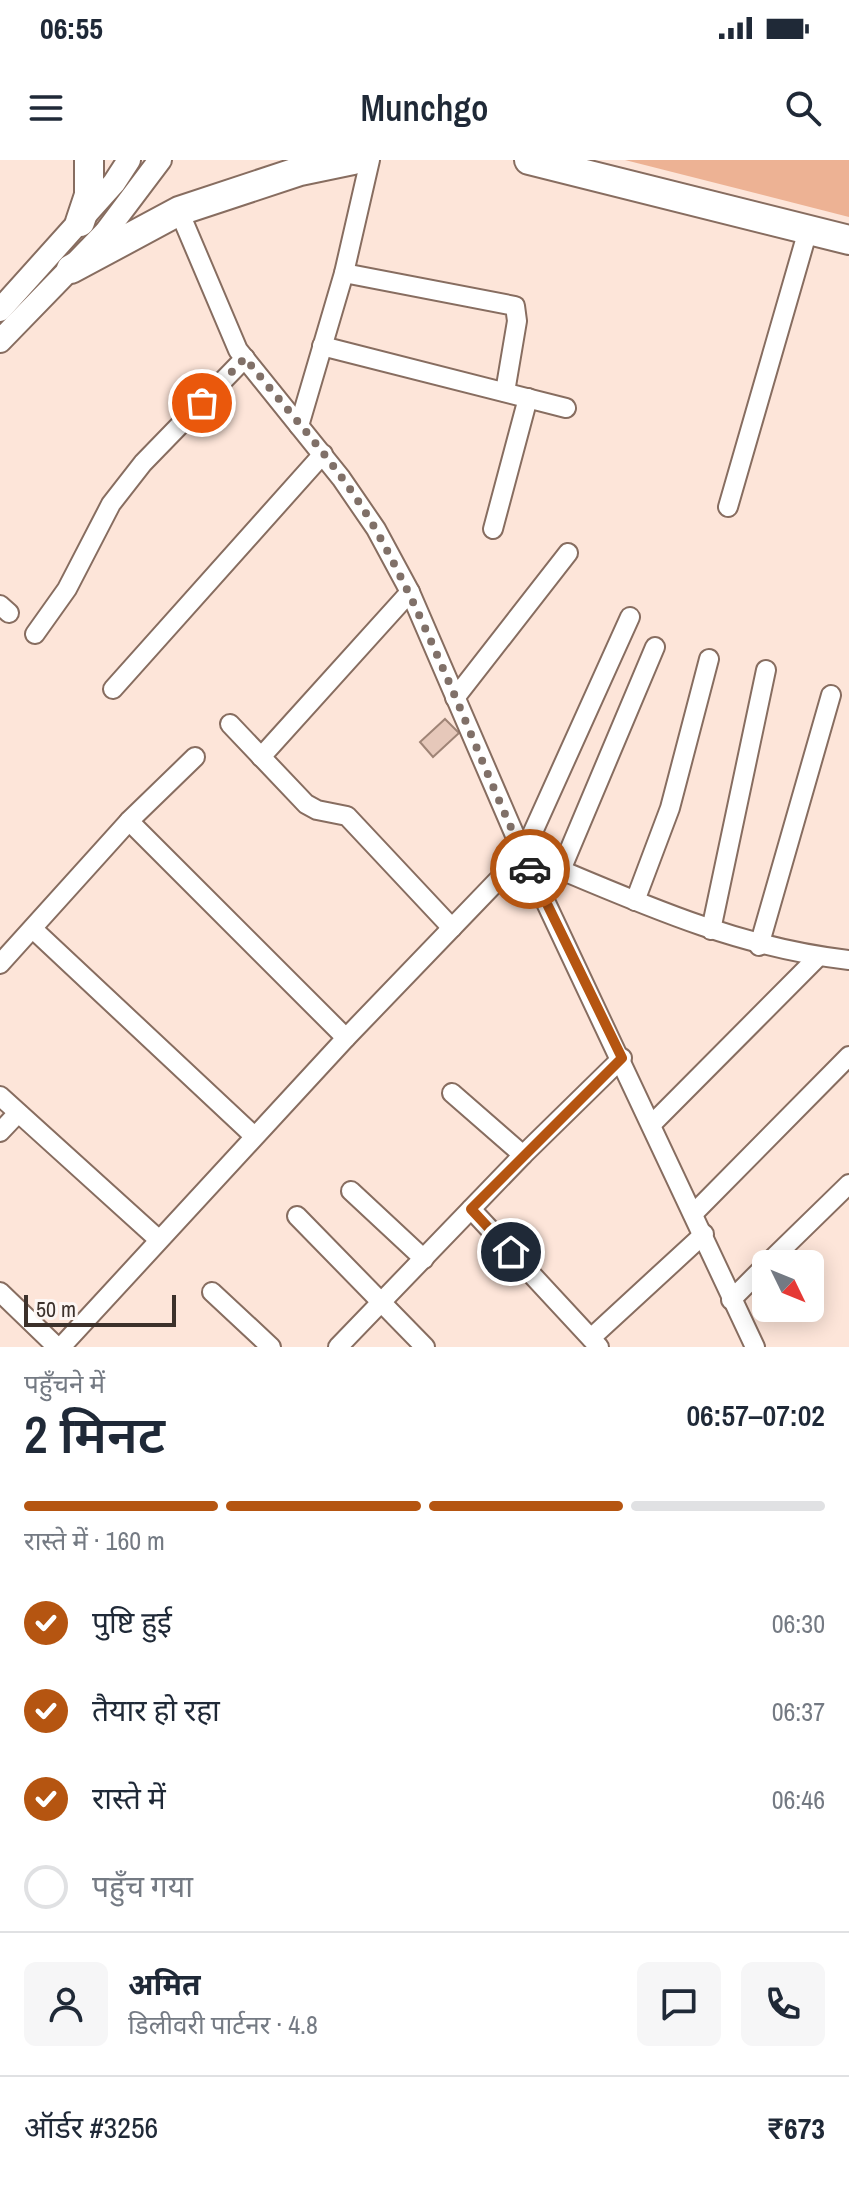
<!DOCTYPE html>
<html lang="hi">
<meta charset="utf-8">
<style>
:root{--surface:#fff;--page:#f6f6f7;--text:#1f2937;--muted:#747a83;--line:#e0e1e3;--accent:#b55511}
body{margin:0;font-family:"Archivo Narrow","Noto Sans Devanagari",sans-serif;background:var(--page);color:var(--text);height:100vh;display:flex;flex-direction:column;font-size:30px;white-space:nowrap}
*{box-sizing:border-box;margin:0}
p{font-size:26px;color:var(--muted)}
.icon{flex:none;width:44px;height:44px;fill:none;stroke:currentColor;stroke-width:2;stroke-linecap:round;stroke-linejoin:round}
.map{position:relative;height:1187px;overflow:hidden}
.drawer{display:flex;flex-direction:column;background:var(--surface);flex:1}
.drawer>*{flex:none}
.needle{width:52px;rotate:133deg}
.fabs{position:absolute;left:752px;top:1090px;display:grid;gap:16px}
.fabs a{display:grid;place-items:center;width:72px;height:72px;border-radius:12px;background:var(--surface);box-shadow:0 4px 20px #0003;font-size:40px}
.scale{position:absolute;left:24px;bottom:20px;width:152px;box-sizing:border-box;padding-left:8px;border:4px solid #3c312b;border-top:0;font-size:22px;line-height:28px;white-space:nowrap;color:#3c312b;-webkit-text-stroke:6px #fdf6f3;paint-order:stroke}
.pin{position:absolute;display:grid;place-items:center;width:68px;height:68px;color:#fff;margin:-34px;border:4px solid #fff;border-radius:50%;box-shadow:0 2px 8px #0007}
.courier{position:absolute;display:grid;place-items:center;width:80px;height:80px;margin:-40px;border:6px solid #b55511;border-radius:50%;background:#fff;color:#222;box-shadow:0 2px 10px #0007}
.head em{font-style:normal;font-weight:600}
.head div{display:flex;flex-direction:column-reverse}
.head{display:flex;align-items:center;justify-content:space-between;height:136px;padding:0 24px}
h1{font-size:52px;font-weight:600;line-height:60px}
.bar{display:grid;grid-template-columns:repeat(4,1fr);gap:12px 8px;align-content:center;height:96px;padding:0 24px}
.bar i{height:10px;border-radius:6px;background:var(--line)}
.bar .active{background:var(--accent)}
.bar p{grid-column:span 4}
.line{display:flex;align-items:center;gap:20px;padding:0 24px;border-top:2px solid var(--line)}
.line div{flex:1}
.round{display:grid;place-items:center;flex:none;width:84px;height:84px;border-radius:12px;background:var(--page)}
ol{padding:0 24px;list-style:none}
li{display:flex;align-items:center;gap:24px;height:88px}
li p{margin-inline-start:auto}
li .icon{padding:8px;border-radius:50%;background:var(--accent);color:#fff;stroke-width:4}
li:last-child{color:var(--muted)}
li i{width:44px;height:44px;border:4px solid var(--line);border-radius:50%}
.status{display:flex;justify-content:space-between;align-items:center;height:56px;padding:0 40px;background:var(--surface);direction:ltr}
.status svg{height:22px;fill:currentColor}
header{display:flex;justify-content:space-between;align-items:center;height:104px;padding:0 24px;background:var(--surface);font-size:36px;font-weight:600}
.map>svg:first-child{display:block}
</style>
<div class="status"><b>06:55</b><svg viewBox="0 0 49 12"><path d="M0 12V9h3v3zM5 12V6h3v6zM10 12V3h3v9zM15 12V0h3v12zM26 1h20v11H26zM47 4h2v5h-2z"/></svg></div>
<header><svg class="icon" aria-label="menu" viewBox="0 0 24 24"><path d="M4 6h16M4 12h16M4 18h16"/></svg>Munchgo<svg class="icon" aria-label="search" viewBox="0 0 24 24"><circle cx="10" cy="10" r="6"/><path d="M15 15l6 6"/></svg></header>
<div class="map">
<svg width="849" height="1187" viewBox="0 0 849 1187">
<rect width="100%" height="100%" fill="#fde5d9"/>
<polygon fill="#edb294" points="625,0 849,0 849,57"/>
<polygon fill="#e6c8ba" stroke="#9f8476" stroke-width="2" points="445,559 459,573 433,597 420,582"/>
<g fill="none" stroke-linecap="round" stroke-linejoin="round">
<g stroke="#876d60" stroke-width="22">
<g id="minor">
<polyline points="179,51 238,190 341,318 376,369 410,432 523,694 755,1187"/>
<polyline points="344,113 515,146 517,161 505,232"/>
<polyline points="322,186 566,248"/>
<polyline points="299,266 344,113 370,0"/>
<polyline points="728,347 808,70"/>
<polyline points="493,369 528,238"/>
<polyline points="0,445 9,453"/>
<polyline points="35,474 67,429 111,344 143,303 245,198"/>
<polyline points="113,529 323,294"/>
<polyline points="455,538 568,393"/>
<polyline points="230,564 306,644 317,650 347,656 452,768"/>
<polyline points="261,597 410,432"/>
<polyline points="129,661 346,878"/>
<polyline points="523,694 630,457"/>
<polyline points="561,710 655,487"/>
<polyline points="635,741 670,648 709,499"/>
<polyline points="33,769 254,976"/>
<polyline points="711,770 766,510"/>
<polyline points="759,786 831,535"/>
<polyline points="0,804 129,661 195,597"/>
<polyline points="452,933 523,995"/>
<polyline points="0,936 158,1079"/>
<polyline points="653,963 818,797"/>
<polyline points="0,972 18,953"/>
<polyline points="351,1031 424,1099"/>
<polyline points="471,1049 599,1187"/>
<polyline points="693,1054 849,896"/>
<polyline points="297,1056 425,1187"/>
<polyline points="767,1104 849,1024"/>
<polyline points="0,1132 57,1187"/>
<polyline points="212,1132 271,1187"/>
<polyline points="731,1140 766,1105"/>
<polyline points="591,1178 704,1074"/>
<path d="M61,1187L346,878L523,694C631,739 732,787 849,800"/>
<polyline points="338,1187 523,995 622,898"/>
</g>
</g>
<g stroke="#876d60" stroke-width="26">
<g id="tertiary">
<polyline points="0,150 114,23 129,0"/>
<polyline points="0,181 105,73 160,0"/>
</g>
</g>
<g stroke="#876d60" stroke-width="32">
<g id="primary">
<polyline points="529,0 849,80"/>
<polyline points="80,62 89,35 89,0"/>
<polyline points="71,109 179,51 300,11 353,0"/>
</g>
</g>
<use href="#minor" stroke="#fff" stroke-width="18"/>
<use href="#tertiary" stroke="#fff" stroke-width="22"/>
<use href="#primary" stroke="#fff" stroke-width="28"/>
</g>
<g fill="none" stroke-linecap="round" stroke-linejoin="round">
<path stroke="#807068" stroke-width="8" stroke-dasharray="0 14.4" d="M202,243L245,198C290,254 342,309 377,372C437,480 477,597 530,709"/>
<polyline stroke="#b55511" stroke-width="10" points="511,1092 471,1049 622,898 530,709"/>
</g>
</svg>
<div class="fabs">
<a><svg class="needle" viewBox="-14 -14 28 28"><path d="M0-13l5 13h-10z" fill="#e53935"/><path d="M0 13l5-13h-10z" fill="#747a83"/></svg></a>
</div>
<div class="scale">50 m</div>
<div class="pin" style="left:202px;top:243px;background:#ea580c"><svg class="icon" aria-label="bag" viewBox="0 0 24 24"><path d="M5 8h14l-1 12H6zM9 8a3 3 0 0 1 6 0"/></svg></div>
<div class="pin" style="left:511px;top:1092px;background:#1f2937"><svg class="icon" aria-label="home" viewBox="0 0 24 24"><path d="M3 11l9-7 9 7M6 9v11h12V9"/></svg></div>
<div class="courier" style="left:530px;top:709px"><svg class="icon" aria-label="car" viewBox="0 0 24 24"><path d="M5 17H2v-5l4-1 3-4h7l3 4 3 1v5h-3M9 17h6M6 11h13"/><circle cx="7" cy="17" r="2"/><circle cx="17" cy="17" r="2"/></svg></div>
</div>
<section class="drawer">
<div class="head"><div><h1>2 मिनट</h1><p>पहुँचने में</p></div><em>06:57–07:02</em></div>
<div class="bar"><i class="active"></i><i class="active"></i><i class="active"></i><i></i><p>रास्ते में · 160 m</p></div>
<ol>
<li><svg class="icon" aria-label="check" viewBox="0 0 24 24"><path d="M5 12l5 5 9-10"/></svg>पुष्टि हुई<p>06:30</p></li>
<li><svg class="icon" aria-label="check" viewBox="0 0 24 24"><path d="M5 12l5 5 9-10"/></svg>तैयार हो रहा<p>06:37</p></li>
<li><svg class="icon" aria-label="check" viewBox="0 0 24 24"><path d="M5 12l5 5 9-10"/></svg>रास्ते में<p>06:46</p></li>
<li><i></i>पहुँच गया</li>
</ol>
<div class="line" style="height:144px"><a class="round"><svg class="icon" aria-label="person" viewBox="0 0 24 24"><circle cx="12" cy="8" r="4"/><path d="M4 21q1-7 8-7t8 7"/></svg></a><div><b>अमित</b><p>डिलीवरी पार्टनर · 4.8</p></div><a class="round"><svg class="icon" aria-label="chat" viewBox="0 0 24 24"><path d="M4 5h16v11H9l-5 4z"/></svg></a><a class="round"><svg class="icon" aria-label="phone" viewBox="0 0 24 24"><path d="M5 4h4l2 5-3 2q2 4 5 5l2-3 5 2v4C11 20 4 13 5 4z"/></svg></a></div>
<div class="line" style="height:104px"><div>ऑर्डर #3256</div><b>₹673</b></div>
</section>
